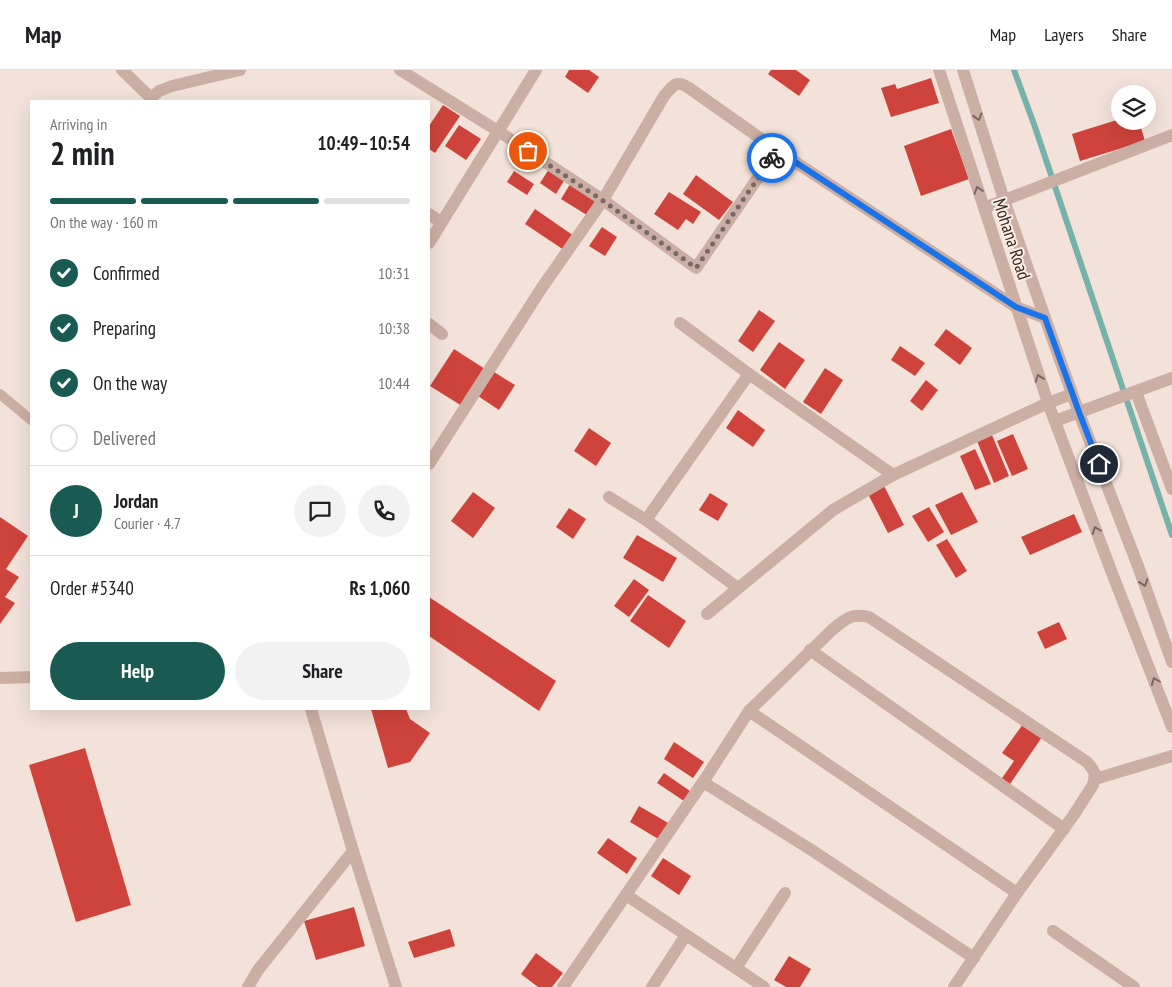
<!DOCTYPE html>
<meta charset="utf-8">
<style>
:root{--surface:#fff;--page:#f2f2f2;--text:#202124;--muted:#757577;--line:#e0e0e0;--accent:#195b53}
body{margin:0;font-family:"PT Sans Narrow",sans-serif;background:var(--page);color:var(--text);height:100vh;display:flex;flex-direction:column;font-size:19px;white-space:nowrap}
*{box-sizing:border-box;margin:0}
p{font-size:16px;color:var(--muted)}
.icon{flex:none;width:28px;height:28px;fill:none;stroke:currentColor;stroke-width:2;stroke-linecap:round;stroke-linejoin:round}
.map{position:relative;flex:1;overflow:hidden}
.drawer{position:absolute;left:30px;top:30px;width:400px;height:610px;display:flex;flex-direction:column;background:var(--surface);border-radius:0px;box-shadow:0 5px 20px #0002}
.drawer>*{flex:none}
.buttons{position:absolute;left:1111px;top:15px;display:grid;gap:10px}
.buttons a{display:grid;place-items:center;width:45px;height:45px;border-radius:50%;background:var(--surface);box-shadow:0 5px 20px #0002;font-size:25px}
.pin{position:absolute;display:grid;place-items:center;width:42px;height:42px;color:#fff;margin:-21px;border:2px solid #fff;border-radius:50%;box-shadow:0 1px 5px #0007}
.courier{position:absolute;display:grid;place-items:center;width:50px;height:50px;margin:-25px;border:4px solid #1a73e8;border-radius:50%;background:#fff;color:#222;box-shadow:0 1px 6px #0007}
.head em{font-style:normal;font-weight:700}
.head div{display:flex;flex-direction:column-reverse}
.head{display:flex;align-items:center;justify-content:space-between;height:85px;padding:0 20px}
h1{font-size:32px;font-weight:700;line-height:38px}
.bar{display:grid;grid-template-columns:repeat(4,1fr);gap:8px 5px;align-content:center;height:60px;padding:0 20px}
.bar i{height:6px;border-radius:4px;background:var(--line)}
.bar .selected{background:var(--accent)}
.bar p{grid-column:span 4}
.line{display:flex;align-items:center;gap:12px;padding:0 20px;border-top:1px solid var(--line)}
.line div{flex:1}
.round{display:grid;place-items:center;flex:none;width:52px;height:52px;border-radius:26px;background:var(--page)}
ol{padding:0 20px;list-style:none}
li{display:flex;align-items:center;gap:15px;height:55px}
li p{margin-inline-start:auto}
li .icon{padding:5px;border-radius:50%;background:var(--accent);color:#fff;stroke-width:4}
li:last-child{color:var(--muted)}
li i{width:28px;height:28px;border:2px solid var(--line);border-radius:50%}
.primary-button{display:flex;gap:10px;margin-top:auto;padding:10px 20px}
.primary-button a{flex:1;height:58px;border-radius:30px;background:var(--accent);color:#fff;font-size:20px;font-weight:700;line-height:58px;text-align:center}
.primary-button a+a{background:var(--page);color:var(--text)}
header{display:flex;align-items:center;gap:30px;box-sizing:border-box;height:70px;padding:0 25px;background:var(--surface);border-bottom:1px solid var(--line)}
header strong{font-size:24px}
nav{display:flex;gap:28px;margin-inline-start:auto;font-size:18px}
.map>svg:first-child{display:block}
</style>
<header>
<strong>Map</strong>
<nav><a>Map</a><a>Layers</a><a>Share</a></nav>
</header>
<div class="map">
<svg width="1172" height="917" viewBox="0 0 1172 917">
<rect width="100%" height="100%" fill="#f3e2d9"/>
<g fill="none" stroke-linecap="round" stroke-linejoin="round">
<polyline stroke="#76b2a9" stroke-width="6" points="1014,0 1035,57 1172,465"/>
</g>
<g fill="#ce443c">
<polygon points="569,0 589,0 599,7 588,23 565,7"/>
<polygon points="771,0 796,0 810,10 799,26 768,4"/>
<polygon points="931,8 939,33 891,47 881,18 895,14 897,19"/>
<polygon points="443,35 460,46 435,83 429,79 429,56"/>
<polygon points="1120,49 1120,51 1139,51 1145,71 1080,91 1072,64"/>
<polygon points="459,55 481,69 466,90 445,76"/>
<polygon points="951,59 969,109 921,126 904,76"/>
<polygon points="549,99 565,109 556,124 540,113"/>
<polygon points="514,101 534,114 527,125 507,112"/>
<polygon points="696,105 733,132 719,150 683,124"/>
<polygon points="572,111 601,130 590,147 561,129"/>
<polygon points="669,122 701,142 693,154 686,149 678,160 654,144"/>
<polygon points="535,139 574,166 564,180 525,154"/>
<polygon points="602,157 617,167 605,186 589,176"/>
<polygon points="759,240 775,251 753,282 738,271"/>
<polygon points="946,259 972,278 960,295 934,275"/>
<polygon points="779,272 805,290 785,319 760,300"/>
<polygon points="900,276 925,293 915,306 891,290"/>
<polygon points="454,279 485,299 462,336 430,316"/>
<polygon points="825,298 843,310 821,344 803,332"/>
<polygon points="494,302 515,315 499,340 478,326"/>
<polygon points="926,310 938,320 922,341 910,331"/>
<polygon points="738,340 765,360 753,377 726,358"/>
<polygon points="589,358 611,373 596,396 574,381"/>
<polygon points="1013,364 1028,399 1012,406 997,371"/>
<polygon points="992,365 1009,406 994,413 977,371"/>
<polygon points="975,379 991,414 975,420 960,386"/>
<polygon points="883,414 904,455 888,463 867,422"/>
<polygon points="473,422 495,438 473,468 451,451"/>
<polygon points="962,422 978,452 951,465 935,435"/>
<polygon points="710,423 728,434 718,451 699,440"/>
<polygon points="929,437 944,462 928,472 912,446"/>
<polygon points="569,438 586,449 573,469 556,457"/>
<polygon points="1074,444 1082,462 1030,485 1021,467"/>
<polygon points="0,447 28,466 6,499 19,507 5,527 15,533 0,554"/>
<polygon points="637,465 677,488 663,512 623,488"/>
<polygon points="947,469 967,501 956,508 936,475"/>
<polygon points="634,509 649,520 629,547 614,536"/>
<polygon points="648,525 686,551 669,578 630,551"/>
<polygon points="429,527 556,611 539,641 429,566"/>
<polygon points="1059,552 1067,569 1045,579 1037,562"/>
<polygon points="371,639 406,639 410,649 430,663 410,692 388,698"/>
<polygon points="1023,654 1042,667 1008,717 1000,711 1014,691 1002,683"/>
<polygon points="674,672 704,692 693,708 664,689"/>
<polygon points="85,678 131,835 76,852 29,695"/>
<polygon points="664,703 690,721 684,731 657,713"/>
<polygon points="639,736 670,754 660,770 630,752"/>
<polygon points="608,768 637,788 627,804 597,783"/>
<polygon points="663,788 691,806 679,825 651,806"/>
<polygon points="354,837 365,876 316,890 304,851"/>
<polygon points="450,859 455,876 414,888 408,872"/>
<polygon points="536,883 563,903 552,917 538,917 521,904"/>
<polygon points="789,886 811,899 800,917 786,917 774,910"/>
</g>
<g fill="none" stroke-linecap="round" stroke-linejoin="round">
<polyline stroke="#ccafa4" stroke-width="10" points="0,324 31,350"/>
<g stroke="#ccafa4" stroke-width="12">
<polyline points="122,0 151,28"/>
<polyline points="400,0 498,61 603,130 696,198 777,80"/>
<polyline points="150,31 151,28 159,21 172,16 240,0"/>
<polyline points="984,138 1172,65"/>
<polyline points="429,144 441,152"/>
<polyline points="429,173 536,0"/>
<polyline points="680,253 749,304 893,405"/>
<polyline points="429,254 442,264"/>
<polyline points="1136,322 1172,419"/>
<polyline points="1055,351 1172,308"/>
<path d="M429,394L541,219L603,130L664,26C673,16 676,9 689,18L777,80L1016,237L1045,248"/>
<polyline points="609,427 646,450 738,518"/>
<polyline points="646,450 749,304"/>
<polyline points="707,544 833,440 893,405 1048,333 1072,324"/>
<polyline points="810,580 1064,759"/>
<polyline points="0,608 31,607"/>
<polyline points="311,639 353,781 396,917"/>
<polyline points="749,641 1017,823"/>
<polyline points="1095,709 1172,686"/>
<path d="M703,712L749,641L832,560C845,549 851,543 869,547L1087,692L1091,697L1095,704L1093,715L1073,746L1017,823L954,917"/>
<polyline points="626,825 764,917"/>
<polyline points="1053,861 1134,917"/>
<polyline points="736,898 785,823"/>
<polyline points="248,917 258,900 353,781"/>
<polyline points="563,917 703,712 813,781 974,888"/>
<polyline points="652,917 686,865"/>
</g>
<g stroke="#ccafa4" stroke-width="12">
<polyline points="939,0 1048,333 1112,503 1172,657"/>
<polyline points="963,0 1004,130 1045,248 1079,343 1138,496 1172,592"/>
</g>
</g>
<defs><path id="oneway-chevron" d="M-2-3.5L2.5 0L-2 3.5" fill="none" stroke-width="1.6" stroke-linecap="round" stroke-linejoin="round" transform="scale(1.25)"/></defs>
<g stroke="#7a655f">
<use href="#oneway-chevron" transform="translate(978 47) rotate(73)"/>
<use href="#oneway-chevron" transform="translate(978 120) rotate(-108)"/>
<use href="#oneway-chevron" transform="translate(1039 308) rotate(-109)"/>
<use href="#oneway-chevron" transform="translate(1096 460) rotate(-111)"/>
<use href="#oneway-chevron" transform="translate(1144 513) rotate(71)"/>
<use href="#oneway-chevron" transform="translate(1155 611) rotate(-111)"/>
</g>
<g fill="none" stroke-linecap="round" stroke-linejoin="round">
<polyline stroke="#796965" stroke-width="5" stroke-dasharray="0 9" points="528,81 602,130 696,198 772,88"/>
<polyline stroke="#1a73e8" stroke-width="6" points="772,88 777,80 1016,237 1045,248 1079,342 1099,394"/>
</g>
<g text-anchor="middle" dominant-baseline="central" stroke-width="4" stroke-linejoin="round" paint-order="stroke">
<g font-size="18" fill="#372826" stroke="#faede5">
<text transform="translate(1012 169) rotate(72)">Mohana Road</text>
</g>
</g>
</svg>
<div class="buttons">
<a><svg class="icon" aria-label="layers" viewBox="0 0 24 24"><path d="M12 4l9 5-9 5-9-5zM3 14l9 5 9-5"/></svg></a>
</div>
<div class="pin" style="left:528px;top:81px;background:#ea580c"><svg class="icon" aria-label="bag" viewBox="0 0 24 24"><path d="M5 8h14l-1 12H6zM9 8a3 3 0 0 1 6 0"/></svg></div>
<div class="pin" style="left:1099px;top:394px;background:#1f2937"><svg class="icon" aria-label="home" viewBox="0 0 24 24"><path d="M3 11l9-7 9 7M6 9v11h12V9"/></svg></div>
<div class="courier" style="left:772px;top:88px"><svg class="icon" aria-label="bike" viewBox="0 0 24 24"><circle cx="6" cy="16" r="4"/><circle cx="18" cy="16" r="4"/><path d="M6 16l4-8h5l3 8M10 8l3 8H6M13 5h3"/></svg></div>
<section class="drawer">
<div class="head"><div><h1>2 min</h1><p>Arriving in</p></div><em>10:49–10:54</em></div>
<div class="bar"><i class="selected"></i><i class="selected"></i><i class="selected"></i><i></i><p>On the way · 160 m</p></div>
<ol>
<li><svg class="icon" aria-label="check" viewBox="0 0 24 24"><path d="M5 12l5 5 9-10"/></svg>Confirmed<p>10:31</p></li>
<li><svg class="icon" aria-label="check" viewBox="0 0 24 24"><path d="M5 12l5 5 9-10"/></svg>Preparing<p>10:38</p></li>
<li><svg class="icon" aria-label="check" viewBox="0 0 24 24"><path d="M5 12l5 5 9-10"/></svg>On the way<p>10:44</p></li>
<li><i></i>Delivered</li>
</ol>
<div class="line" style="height:90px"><b class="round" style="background:var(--accent);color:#fff">J</b><div><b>Jordan</b><p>Courier · 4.7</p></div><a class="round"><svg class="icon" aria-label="chat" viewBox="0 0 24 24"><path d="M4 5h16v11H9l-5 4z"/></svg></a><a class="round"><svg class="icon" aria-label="phone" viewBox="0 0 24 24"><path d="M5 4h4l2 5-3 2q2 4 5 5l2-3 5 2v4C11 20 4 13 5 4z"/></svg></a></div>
<div class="line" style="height:65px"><div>Order #5340</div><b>Rs 1,060</b></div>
<div class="primary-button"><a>Help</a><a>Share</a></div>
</section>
</div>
